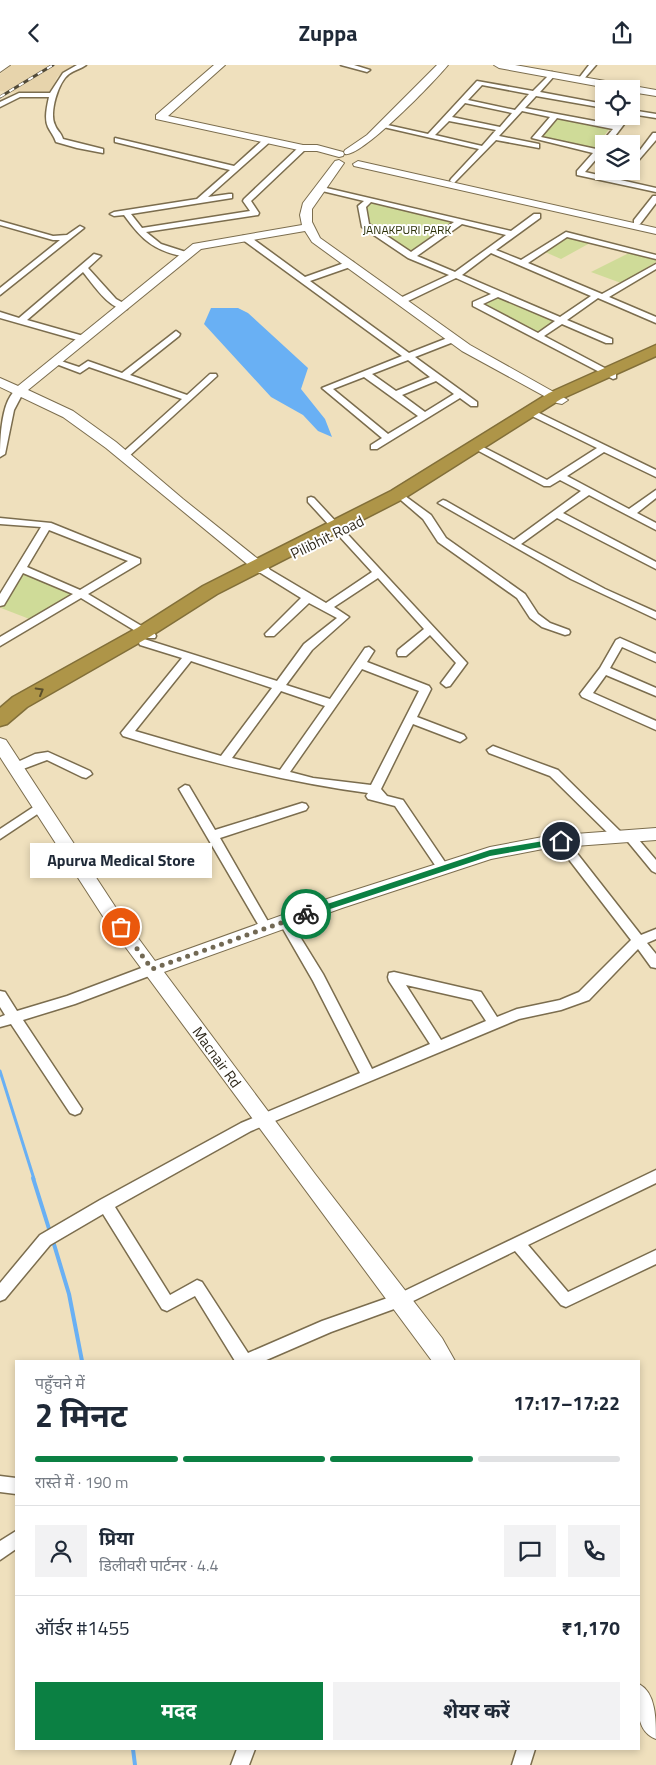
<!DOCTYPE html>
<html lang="hi">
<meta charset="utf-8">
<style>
:root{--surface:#fff;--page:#f2f2f3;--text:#1f2937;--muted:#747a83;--line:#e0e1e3;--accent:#0b8043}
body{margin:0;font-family:"Titillium Web","Noto Sans Devanagari",sans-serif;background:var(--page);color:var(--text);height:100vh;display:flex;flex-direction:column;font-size:19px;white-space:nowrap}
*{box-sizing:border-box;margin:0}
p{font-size:16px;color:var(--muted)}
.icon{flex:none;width:28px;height:28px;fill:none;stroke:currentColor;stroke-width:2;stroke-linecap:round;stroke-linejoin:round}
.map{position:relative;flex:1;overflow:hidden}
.side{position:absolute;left:15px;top:1295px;width:625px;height:390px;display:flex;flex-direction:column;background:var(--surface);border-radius:0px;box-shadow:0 2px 8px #0003}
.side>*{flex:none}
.tools{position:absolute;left:595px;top:15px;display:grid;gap:10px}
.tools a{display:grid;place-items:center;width:45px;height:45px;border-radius:0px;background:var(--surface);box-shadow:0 2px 8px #0003;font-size:25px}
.pin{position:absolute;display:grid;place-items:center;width:42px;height:42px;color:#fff;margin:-21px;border:2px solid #fff;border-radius:50%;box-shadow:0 1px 5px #0007}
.courier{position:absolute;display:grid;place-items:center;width:50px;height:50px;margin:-25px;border:4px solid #0b8043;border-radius:50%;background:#fff;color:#222;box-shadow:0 1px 6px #0007}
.bubble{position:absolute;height:35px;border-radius:0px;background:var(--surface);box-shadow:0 2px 8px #0003;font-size:16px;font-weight:700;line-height:35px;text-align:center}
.head em{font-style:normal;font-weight:700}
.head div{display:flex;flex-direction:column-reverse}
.head{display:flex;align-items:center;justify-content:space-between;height:85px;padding:0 20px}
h1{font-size:32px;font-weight:700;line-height:38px}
.bar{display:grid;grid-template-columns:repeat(4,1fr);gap:8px 5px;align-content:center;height:60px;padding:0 20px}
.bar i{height:6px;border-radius:4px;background:var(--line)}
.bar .on{background:var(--accent)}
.bar p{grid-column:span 4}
.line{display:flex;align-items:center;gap:12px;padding:0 20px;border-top:1px solid var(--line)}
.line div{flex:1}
.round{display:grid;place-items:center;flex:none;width:52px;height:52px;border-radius:0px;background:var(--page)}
.action{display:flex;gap:10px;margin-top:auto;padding:10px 20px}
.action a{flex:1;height:58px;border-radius:0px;background:var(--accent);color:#fff;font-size:20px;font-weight:700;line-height:58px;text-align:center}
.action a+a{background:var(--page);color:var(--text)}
header{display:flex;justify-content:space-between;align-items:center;height:65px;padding:0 20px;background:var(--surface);font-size:22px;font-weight:700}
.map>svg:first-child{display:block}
</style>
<header><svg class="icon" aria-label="back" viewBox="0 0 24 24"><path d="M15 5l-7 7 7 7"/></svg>Zuppa<svg class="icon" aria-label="share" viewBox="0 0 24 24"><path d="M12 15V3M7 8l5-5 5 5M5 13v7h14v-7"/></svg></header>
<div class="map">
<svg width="656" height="1700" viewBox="0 0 656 1700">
<rect width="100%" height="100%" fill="#efe0bd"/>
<polygon fill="#e7d4ac" points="12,0 73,0 57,12 51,27 20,28 0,26 0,9"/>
<g fill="#cfdb98">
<polygon points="559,53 610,63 594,84 541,73"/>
<polygon points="371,138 452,157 410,187 372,163 368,158 366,143"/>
<polygon points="567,172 590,178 561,194 545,187"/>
<polygon points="631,187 656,194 656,197 621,218 591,207"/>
<polygon points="499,230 557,256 537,269 484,239"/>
<polygon points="23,507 77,529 32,555 1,543"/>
</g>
<polygon fill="#69b0f4" points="211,243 238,243 248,248 308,303 301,324 325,354 332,372 318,366 303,350 271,332 204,259"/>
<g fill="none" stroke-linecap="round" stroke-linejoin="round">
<polyline stroke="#69b0f4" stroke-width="3" points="0,1006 34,1114"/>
<g stroke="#69b0f4" stroke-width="4">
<polyline points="33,1113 50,1167"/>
<polyline points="53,1176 69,1229 82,1296"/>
<polyline points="133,1684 135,1700"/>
</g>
<g stroke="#7b6d4e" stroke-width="3">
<g id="street">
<path d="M77,0H86C81,4 74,5 69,9C58,17 49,48 55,60C57,66 61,67 63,74L103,84V88L77,83L56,77C54,71 51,68 48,62C44,54 47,41 49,32H20L0,42V37L19,28H50L63,8Z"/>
<polygon points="341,0 354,0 370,5 367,7"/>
<polygon points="589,0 596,0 583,15 579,15 579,13"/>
<path d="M552,7L556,9L540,27L604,39V43L536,31L525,43L616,60L624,51L631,50L609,79H604V85L585,107L656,123V127L577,110V106L593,88L532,73L550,52L522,46L499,71L539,79V83L496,75L454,118L450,116L451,114L479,84L379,61L383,59L428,69L477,16L533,26ZM482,20L529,29L515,45L468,35ZM465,38L512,48L500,62L452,52ZM557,53L613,64L596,84L541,72ZM449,56L496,65L482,81L435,70Z"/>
<polygon points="631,45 656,49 656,53 631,49"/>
<polygon points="653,68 656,68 656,75 631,104 631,97"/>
<path d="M115,73L234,101L265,73L272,75L208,132L229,129H232V133L131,149L142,163L250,146L243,136L244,134L300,81L307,83L251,136L259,148L258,150L146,167L161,179L189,188L190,190L186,192C154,186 142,175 124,150L114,151L110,149L114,147L197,134L230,105L115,77Z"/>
<path d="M318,121L511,166L534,149H540V153L496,185L521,195L566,167L656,190V194L567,172L528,198L602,229L656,199V204L609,232L656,252V258L598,233L567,255L612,274V278H606L562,259L544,271L616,309V313L613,314L473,241V237L491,229L456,213L404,238H398V234L449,210L408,193L362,162L358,141L364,136L318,125ZM371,137L454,157L411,187L369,159L366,142ZM462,159L506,170L455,207L417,191ZM491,188L591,231L560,252L462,210ZM498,232L555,256L538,268L483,239Z"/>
<polygon points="653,131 656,131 656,138 640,159 634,159 634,155"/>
<polygon points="0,156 53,171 67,170 80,161 84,163 0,230 0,223 60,175 53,175 0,160"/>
<path d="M243,171H249L305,212L347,197H353V201L310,216L409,288L450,272H456V276L415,292L477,337V341H471L460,333L377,384H371V380L382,373L322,323L402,291L243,175ZM408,295L430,312L396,326L372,309ZM364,312L418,351L388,369L333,324ZM436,316L454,329L425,347L402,330Z"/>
<path d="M94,189L101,191L88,203L116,234L127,240V244C110,246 93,219 83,207L27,255L87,272V276H81L0,253V247L19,253Z"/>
<polygon points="176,266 180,269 179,271 130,310 187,330 210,309 216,309 217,311 127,393 121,393 121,389 182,334 89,302 80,308 51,297 55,294 79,302 88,296 122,308"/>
<path d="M19,323L24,326L14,345L5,389L0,392C0,375 1,331 19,323Z"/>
<polygon points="537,347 656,405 656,412 604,387 567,411 629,444 656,425 656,433 637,448 656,458 656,465 589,430 563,448 656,497 656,504 557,453 521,479 605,524 656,547 656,554 571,514 438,438 443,435 446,436 514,475 581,426 560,415 550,421 544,421 475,384 477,382 483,382 547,415 597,383 534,352 532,350"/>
<polygon points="405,431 431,450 446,473 525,529 538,549 550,558 569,565 570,567 569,569 565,570 542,562 530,553 517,533 438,477 423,454 402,436 400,434"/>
<path d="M311,432L314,433L467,598L450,621L446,622L441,618L456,598L430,570L406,591H398L397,588L398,585L424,564L378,513L334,542L349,552L312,585L286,620L330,634L365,583L369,582L374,586L367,597L429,621L431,624L417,652L464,670L466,673L460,677L413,659L381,724L387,731L403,735L447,800L449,803L447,806H439L395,741L368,734L366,731L368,728C284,717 203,696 123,671L121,668L182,593L140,580L139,578L140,576L144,574L277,616L304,579L337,553L309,538L274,571H266L265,569L301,533L259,507L258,505L259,503H267L326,538L372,507L308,437V433ZM191,596L272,623L221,691L135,666ZM362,604L419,626L371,720L313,713L290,707ZM281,626L325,641L280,705L232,693Z"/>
<path d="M0,453L51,458L140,494V498L88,529L155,569L156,571L155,573H147L81,533L0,581V572L73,529L23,508L4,540L0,541V529L41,462L0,459ZM49,465L128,496L80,525L27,502Z"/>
<polygon points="620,573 656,589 656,597 622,582 610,603 656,623 656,631 606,610 593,628 656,656 656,665 582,632 580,629 600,603 616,575"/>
<polygon points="493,681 558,705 624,770 629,767 633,768 656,795 656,808 652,806 624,772 618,775 614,774 550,711 489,688 487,685"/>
<polygon points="48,687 90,706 92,709 86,713 82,712 47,695 15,707 9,703 11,700 35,689"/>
<polygon points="185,720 189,721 215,765 302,738 306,739 308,742 306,745 220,773 270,860 272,863 270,866 262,866 179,724"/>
<polygon points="41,737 45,738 47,741 45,744 0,774 0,764"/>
<path d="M561,772L565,773L641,870L656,864V874L647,878L656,889V903L651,902L638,884L589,935L561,945L519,954L251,1066L115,1142L170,1230L197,1215L202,1217L248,1288L322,1256L396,1230L656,1105V1118L528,1180L568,1227L656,1185V1199L566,1242L561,1240L515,1186L405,1240L331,1267L264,1296H235L195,1231L167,1246L162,1244L103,1149L50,1180L5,1234L0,1236V1218L40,1170L100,1135L241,1058L360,1008L313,916L279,857L281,854H289L323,909L372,1004L430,979L389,916L388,912L389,908L394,907L481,927L497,952L517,944L560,935L579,927L631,875L557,779L555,776ZM406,920L472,935L486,956L441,975Z"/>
<polygon points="152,899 157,900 158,904 157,908 75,939 23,955 82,1044 80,1048 75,1050 70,1048 11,959 0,962 0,952 5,950 0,942 0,926 5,927 17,946 67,931"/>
<polygon points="0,1411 16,1413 16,1429 0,1427"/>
<polygon points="16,1466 16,1484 0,1495 0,1476"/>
<polygon points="237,1684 255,1684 249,1700 231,1700"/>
<polygon points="517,1684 535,1684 530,1700 512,1700"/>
</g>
</g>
<g stroke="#7b6d4e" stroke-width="2">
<g id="secondary">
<polygon points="0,0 10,0 0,7"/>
<polygon points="214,0 225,0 168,51 303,80 317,80 343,87 344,89 343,91 339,92 317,86 303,86 156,54 156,50"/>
<path d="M437,0H448C436,15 361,93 345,89L344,87L345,85L367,70Z"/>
<polygon points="494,0 515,0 656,25 656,31 631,27 631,24 613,24 499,3"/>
<polygon points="339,95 344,98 312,144 312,157 320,173 470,280 568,335 562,339 557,338 462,286 312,177 305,166 201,184 28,325 73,346 116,377 183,434 268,502 270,505 268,508 258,508 106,383 63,352 0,322 0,313 18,321 193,179 302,160 300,150 303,138 335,96"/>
<polygon points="358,96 656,163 656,169 354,101 353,99"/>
<polygon points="0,673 6,675 116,843 155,896 330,833 490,782 548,771 656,763 656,775 548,783 491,794 342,843 164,907 315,1109 442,1273 455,1296 432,1296 104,853 0,692"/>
<path d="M639,1619C656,1628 656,1654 656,1674C634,1666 638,1638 639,1619Z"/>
</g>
</g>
<g stroke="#826f39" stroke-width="3">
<polygon id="highway" points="656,280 656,291 561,334 403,434 217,529 151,571 27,642 7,659 0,661 0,643 13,632 137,563 203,521 391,426 549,328"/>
</g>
<use href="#street" fill="#fff" fill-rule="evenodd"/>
<use href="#secondary" fill="#fff" fill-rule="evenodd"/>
<use href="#highway" fill="#ae9548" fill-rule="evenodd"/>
<g stroke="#514a39" stroke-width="3">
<polyline id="rail" points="0,32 53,0"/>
</g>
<use href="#rail" stroke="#fff" stroke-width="2" stroke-dasharray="5.5" stroke-linecap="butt"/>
</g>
<defs><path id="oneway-chevron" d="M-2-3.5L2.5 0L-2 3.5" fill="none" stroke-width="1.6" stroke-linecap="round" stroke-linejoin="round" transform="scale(1.25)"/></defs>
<use stroke="#5b4f2b" href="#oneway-chevron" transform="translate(40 626) rotate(-30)"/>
<polygon fill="#0b8043" points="561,773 565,776 564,778 490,791 306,852 302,849 303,847 490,785"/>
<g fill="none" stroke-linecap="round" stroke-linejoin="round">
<polyline stroke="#726954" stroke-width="5" stroke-dasharray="0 9" points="121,862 152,904 306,849"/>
</g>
<g text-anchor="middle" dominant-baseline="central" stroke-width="4" stroke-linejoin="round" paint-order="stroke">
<g font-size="12" fill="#2c3108" stroke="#fff">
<text x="407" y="164">JANAKPURI PARK</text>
</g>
<g font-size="15" fill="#2f291c" stroke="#fff">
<text transform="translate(327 472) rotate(-26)">Pilibhit Road</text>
<text transform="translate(217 992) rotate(54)">Macnair Rd</text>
</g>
</g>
</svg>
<div class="tools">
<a><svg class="icon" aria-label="locate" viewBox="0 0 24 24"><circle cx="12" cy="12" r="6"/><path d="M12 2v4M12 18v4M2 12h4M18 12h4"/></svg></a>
<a><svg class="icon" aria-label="layers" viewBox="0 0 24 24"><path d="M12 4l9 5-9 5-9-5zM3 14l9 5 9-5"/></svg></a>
</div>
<div class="pin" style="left:121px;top:862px;background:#ea580c"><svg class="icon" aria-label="bag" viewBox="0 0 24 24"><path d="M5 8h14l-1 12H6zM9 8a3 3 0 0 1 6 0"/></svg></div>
<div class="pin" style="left:561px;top:776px;background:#1f2937"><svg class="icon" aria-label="home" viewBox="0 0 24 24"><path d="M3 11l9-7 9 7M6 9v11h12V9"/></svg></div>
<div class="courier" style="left:306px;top:849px"><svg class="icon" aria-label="bike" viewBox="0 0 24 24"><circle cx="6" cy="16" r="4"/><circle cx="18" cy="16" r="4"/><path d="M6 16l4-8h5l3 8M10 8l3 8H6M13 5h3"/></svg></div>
<div class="bubble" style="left:30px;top:778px;width:182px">Apurva Medical Store</div>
<section class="side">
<div class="head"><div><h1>2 मिनट</h1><p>पहुँचने में</p></div><em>17:17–17:22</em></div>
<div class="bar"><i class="on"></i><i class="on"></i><i class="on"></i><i></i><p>रास्ते में · 190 m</p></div>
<div class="line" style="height:90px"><a class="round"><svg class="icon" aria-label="person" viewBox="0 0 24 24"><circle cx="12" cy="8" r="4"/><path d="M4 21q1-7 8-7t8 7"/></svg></a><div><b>प्रिया</b><p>डिलीवरी पार्टनर · 4.4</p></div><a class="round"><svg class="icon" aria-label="chat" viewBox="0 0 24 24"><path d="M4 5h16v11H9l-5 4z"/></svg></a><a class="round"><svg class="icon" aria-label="phone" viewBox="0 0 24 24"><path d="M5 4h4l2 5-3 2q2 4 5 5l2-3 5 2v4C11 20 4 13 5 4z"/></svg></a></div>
<div class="line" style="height:65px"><div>ऑर्डर #1455</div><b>₹1,170</b></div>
<div class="action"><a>मदद</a><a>शेयर करें</a></div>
</section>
</div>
